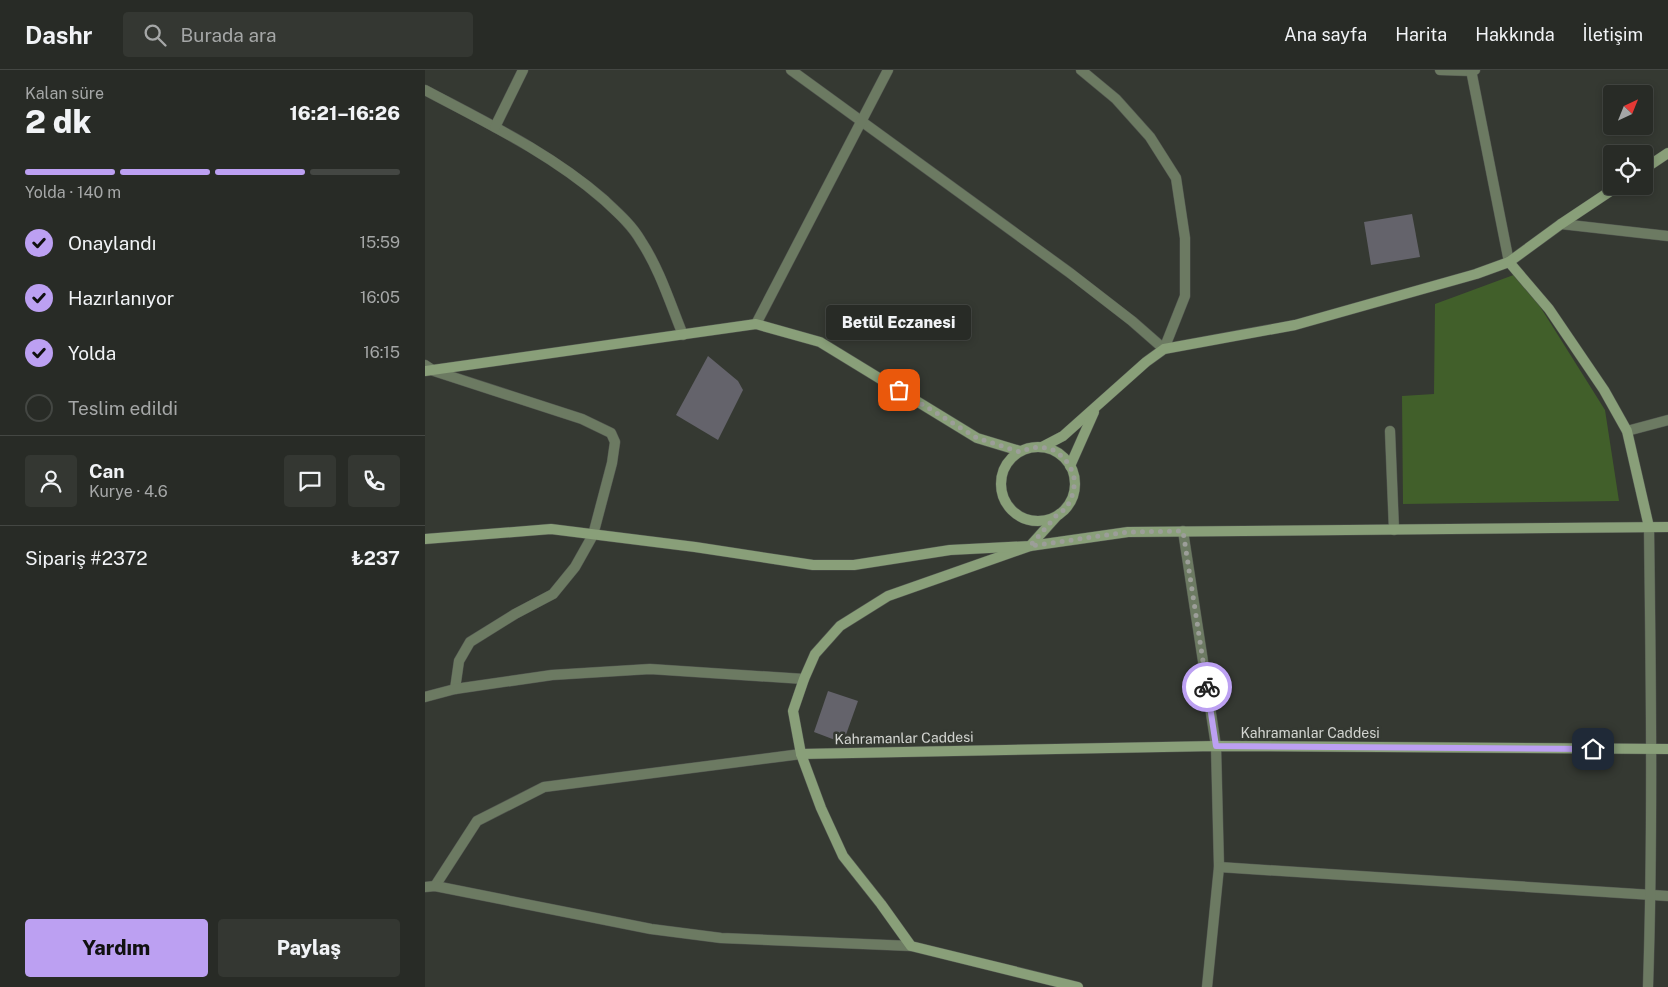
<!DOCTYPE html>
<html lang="tr">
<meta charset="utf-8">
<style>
:root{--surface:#282b26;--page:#343732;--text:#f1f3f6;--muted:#a5a7a7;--line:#444743;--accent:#bca0f2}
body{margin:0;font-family:"Public Sans",sans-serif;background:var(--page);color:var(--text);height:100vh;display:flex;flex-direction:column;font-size:19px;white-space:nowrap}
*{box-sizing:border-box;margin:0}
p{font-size:16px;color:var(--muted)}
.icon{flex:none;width:28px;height:28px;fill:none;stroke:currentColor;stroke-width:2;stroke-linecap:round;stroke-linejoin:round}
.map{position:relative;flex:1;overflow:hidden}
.side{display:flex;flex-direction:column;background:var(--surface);width:425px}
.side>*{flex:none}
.needle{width:32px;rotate:43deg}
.tools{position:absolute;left:1178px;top:15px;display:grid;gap:10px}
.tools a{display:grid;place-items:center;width:50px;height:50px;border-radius:5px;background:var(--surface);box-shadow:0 2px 8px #0003,0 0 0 1px var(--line);font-size:25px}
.pin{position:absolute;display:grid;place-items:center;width:42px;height:42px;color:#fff;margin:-21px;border-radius:10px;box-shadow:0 2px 8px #0006}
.courier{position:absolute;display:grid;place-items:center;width:50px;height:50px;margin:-25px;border:4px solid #bca0f2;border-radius:50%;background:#fff;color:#222;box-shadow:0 1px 6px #0007}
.bubble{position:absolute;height:35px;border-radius:5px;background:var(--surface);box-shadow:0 2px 8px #0003,0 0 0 1px var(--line);font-size:16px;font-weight:800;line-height:35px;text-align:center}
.overview em{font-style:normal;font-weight:800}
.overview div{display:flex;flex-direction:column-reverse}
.overview{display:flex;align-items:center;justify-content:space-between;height:85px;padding:0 25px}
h1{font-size:32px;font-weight:800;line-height:38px}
.bar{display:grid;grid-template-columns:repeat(4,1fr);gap:8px 5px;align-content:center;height:60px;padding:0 25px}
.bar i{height:6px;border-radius:4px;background:var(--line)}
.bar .on{background:var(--accent)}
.bar p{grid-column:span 4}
.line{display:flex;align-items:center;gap:12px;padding:0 25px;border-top:1px solid var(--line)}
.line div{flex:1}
.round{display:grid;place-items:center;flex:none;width:52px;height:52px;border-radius:5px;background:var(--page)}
ol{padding:0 25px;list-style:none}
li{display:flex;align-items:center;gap:15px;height:55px}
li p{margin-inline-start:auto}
li .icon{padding:5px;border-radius:50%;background:var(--accent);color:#111;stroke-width:4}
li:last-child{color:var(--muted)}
li i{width:28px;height:28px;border:2px solid var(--line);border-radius:50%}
.action{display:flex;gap:10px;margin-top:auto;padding:10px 25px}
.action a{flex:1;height:58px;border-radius:5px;background:var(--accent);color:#111;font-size:20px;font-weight:800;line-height:58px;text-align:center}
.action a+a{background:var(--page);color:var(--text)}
header{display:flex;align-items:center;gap:30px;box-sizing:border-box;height:70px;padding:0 25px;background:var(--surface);border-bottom:1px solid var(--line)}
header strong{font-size:24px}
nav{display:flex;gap:28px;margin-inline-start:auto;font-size:18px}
.search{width:350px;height:45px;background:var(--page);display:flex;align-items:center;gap:12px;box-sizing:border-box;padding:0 18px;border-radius:5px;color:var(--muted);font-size:19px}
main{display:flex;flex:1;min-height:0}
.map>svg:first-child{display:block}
</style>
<header>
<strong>Dashr</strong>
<div class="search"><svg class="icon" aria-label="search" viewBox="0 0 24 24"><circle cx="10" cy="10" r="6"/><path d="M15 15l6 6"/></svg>Burada ara</div>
<nav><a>Ana sayfa</a><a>Harita</a><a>Hakkında</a><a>İletişim</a></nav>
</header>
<main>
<section class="side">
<div class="overview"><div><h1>2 dk</h1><p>Kalan süre</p></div><em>16:21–16:26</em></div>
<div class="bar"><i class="on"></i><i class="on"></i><i class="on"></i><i></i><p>Yolda · 140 m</p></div>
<ol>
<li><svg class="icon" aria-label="check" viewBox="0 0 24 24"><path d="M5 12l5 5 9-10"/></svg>Onaylandı<p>15:59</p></li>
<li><svg class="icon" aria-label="check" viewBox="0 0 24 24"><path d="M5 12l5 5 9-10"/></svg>Hazırlanıyor<p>16:05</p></li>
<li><svg class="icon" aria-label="check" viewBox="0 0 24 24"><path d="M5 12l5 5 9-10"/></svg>Yolda<p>16:15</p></li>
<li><i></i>Teslim edildi</li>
</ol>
<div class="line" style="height:90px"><a class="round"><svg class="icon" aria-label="person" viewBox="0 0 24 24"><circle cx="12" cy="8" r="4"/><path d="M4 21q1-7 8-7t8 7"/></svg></a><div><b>Can</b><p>Kurye · 4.6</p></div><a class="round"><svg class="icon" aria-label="chat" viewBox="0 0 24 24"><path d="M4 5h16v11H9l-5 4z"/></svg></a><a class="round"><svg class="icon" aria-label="phone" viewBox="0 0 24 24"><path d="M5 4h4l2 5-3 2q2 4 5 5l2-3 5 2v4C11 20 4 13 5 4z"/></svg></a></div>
<div class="line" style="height:65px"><div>Sipariş #2372</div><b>₺237</b></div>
<div class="action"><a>Yardım</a><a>Paylaş</a></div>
</section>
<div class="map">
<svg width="1243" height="917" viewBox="0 0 1243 917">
<rect width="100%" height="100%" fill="#353932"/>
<polygon fill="#415f2a" points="1094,203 1180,340 1194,431 978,434 977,326 1009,324 1010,234"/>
<g fill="#64636b">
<polygon points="987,144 995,187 946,195 939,152"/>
<polygon points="283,286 313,311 318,320 293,370 251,345"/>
<polygon points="403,621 433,631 418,673 389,662"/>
</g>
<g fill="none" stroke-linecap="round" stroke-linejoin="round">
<g stroke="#51554f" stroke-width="11">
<g id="street">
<polyline points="366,0 645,203 707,251 739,279 760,226 760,168 751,108 725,67 691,29 656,0"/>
<polyline points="1015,0 1046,1 1050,0"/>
<polyline points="1046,0 1084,192"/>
<path d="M0,20C62,53 125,83 178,129C192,142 207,155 216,171C235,200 245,233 258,265"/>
<polyline points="70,57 98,0"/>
<polyline points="1136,154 1243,166"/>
<polyline points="331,254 463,0"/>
<polyline points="0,295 9,301 157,349 186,363 190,372 187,393 168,465 150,497 128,524 90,544 45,572 34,591 30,619"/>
<polyline points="965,361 969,460"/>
<polyline points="1202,361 1243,350"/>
<polyline points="758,461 791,676 794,797 782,917"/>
<polyline points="0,627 30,619 127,605 225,599 379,609"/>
<polyline points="794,797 1243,826"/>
<polyline points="10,816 52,751 119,717 376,684"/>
<polyline points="0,817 10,816 226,859 296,868 486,876"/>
<path d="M1223,917C1228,764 1226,611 1224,457"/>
</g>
</g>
<g stroke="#51554f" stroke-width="11">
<g id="secondary">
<polyline points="1219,99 1243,83"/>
<polyline points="1084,192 1124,239 1179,320 1202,361 1224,457"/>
<polyline points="0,301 331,254 395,272 552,368 595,381"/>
<polyline points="617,377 638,366 721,292 739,279 870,255 1051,204 1084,192 1136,154 1193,116"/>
<circle cx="613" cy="414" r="37"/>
<polyline points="645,396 669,342"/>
<polyline points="631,447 605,476 463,526 415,556 390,584 379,609 368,641 376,684 396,738 418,786 456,834 486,876 653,917"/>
<polyline points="0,469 126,459 270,477 388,495 429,495 525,480 605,476 703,462 1243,457"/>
<polyline points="376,684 791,676 1243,679"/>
</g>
</g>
<use href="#street" stroke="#6c7a62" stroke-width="10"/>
<use href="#secondary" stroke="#899f79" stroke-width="10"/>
</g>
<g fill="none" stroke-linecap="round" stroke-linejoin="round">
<polyline stroke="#9c9e99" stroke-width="5" stroke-dasharray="0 9" points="474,320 552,368 595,382 606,378 617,377 628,380 638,387 645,396 649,407 649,418 646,430 640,439 631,446 605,476 703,462 758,461 782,617"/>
<polyline stroke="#bca0f2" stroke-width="6" points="782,617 791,676 1168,679"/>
</g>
<g text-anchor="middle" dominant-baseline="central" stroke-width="5" stroke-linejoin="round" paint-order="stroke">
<g font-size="14" fill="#d3d5d1" stroke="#353932">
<text x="885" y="663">Kahramanlar Caddesi</text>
<text transform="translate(479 668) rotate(-1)">Kahramanlar Caddesi</text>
</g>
</g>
</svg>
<div class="tools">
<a><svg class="needle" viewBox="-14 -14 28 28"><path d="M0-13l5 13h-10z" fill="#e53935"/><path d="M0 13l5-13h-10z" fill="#a5a7a7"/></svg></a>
<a><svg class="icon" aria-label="locate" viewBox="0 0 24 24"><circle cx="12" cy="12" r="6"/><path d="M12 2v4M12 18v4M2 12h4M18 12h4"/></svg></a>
</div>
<div class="pin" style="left:474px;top:320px;background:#ea580c"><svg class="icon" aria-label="bag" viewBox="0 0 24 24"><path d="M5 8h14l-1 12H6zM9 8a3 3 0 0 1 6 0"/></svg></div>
<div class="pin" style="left:1168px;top:679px;background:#1f2937"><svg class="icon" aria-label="home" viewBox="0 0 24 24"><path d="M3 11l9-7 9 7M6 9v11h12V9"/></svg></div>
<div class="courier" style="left:782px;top:617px"><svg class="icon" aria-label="bike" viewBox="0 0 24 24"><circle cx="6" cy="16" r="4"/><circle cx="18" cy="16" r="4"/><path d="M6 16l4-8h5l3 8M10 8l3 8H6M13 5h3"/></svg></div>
<div class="bubble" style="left:401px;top:235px;width:145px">Betül Eczanesi</div>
</div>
</main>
